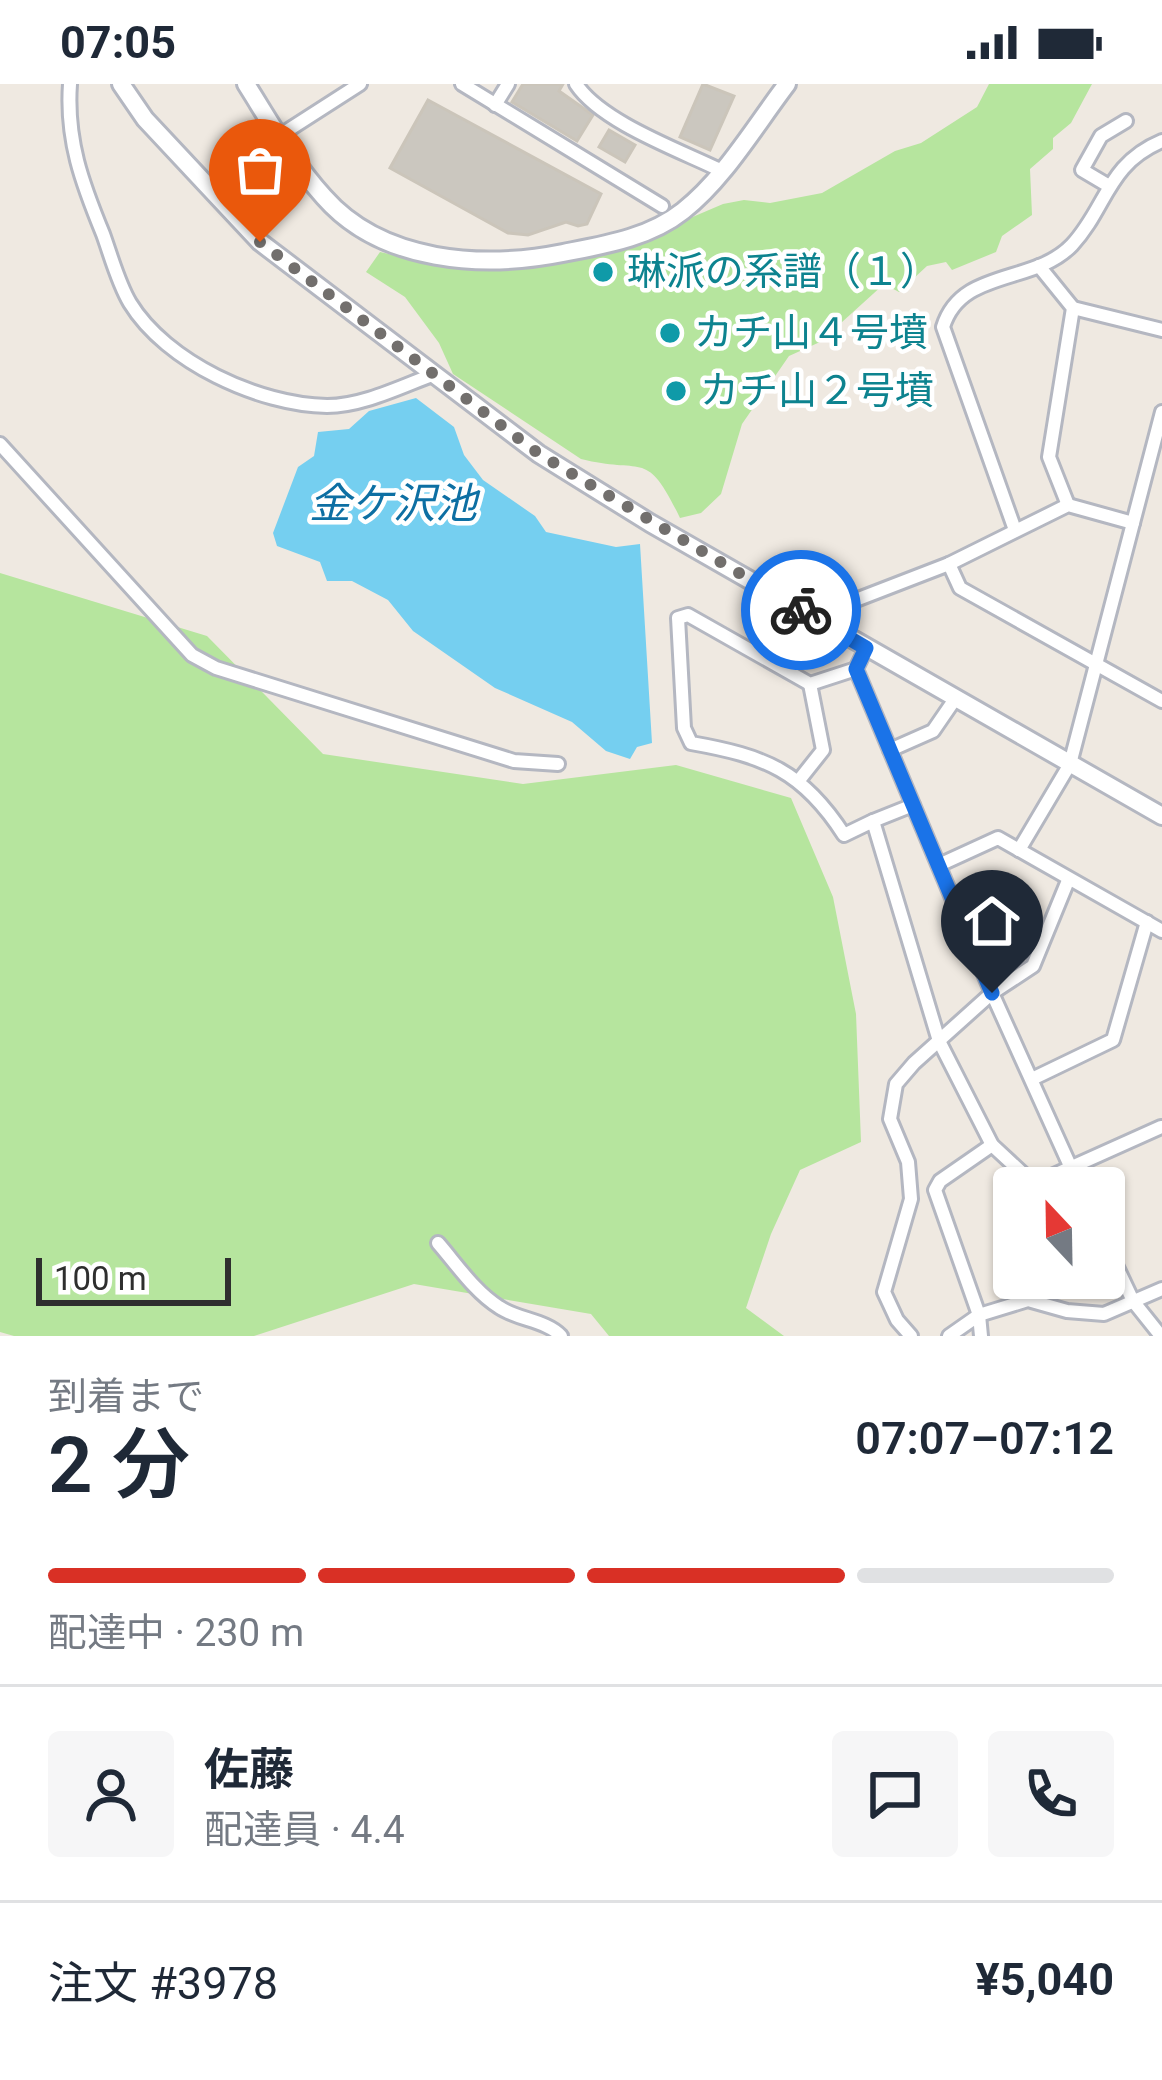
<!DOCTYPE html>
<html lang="ja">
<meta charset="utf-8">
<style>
:root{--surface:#fff;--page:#f6f6f7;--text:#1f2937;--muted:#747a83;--line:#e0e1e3;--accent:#d93025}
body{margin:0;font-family:Roboto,"Noto Sans JP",sans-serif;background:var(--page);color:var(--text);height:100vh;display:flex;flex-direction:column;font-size:45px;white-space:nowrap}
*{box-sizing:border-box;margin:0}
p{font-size:39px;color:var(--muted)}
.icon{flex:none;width:66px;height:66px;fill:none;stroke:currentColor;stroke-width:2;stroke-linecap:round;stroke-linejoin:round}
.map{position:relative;height:1252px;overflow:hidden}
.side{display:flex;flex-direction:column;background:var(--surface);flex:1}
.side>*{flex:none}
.needle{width:78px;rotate:338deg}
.fabs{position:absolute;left:993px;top:1083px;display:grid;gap:24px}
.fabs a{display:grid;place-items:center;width:132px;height:132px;border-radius:12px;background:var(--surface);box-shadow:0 3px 9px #0004;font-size:60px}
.scale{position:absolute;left:36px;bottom:30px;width:195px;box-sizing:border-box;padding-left:12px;border:6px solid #2e2e2e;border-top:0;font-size:33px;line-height:42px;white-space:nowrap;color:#2e2e2e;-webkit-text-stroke:9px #fff;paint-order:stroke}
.pin{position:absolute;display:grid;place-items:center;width:102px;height:102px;color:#fff;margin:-123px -51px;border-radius:50% 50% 50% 0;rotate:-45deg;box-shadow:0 0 12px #0007}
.pin .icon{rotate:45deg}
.courier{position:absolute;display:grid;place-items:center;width:120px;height:120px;margin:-60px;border:9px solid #1a73e8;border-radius:50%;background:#fff;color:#222;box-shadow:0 3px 15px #0007}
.headline em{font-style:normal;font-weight:600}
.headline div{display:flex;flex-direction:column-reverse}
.headline{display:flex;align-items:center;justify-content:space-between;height:204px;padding:0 48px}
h1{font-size:78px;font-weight:600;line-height:90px}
.bar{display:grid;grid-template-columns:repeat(4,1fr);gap:18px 12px;align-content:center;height:144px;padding:0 48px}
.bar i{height:15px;border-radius:9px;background:var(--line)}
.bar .on{background:var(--accent)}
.bar p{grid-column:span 4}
.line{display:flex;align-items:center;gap:30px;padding:0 48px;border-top:3px solid var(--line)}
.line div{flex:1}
.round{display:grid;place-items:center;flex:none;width:126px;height:126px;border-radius:12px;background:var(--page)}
.status{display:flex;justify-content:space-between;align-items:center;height:84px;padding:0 60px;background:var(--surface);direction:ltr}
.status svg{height:33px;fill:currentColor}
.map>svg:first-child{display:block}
</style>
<div class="status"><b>07:05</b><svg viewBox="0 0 49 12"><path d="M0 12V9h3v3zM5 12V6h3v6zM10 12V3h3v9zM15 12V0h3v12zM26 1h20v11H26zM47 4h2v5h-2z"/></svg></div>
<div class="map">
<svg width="1162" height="1252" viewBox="0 0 1162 1252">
<rect width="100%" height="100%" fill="#efe9e1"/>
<g fill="#b6e59e">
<path d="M989,0H1092L1071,39L1053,54V65L1030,85L1032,131L1002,152L996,168L952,186L946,178L927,182L899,208L884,200L820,258L789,272L742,340L721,410L701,429L680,434C646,363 644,391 581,375L453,290L439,259L405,213L366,188L380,168L443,182L501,185L548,179L620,164L723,120L744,116L770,119L822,109L895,67L921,59L977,23Z"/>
<polygon points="0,489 207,552 323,670 523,700 676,681 791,714 833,813 856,930 861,1058 800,1086 771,1150 746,1224 784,1252 609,1252 591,1230 414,1200 254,1252 14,1252 0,1248"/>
</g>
<polygon fill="#75cff0" points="416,314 454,343 464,371 483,396 535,432 546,448 616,463 640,460 652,659 637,663 630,675 606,667 572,638 495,604 413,547 388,516 352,497 327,497 320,478 277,462 273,449 298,383 314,372 318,348 349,345 369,327"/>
<g fill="#cbc7bf" stroke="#cbc5ba" stroke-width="3">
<polygon points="523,0 563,0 559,7 593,31 577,57 512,18"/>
<polygon points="703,0 734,12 710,66 680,53"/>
<polygon points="428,16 601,110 587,140 578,142 566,138 528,151 508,149 390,84"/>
<polygon points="609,46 635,61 625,78 599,63"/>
</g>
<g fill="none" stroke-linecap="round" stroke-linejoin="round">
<g stroke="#b4b7c1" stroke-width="18">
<g id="street">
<path d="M70,0C66,56 82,99 103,150C111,172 118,199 130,219C166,278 259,321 327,322C362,322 400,303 432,291"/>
<polyline points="462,0 662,122"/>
<path d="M576,0C601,38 679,66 720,86"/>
<polyline points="495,21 508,0"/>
<polyline points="279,52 360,0"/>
<polyline points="1109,102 1082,86 1101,52 1126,37"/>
<polyline points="1039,182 1073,224 1049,373 1068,421"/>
<polyline points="1073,224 1162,246"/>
<polyline points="0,360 192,571 216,584 514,677 558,680"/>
<path d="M1015,446L943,243C961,184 1034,201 1072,161C1107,123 1107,80 1162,57"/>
<polyline points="949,480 960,504 1162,617"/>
<polyline points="824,539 835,524 949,480 1068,421 1133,439"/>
<polyline points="866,564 856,585 992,909 1080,1104"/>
<path d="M856,585L810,600L688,531L678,534L684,644L691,659C765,672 803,687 844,751L873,737L939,957L992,1061L1034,1100L1161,1043"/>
<polyline points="890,666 933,647 955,615"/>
<polyline points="800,695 823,666 810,600"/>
<polyline points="873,737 913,721"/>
<polyline points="1019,766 1070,680 1162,328"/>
<polyline points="939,781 998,754 1162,847"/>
<polyline points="1032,995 1113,956 1147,838"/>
<polyline points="1104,1156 1133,1217 1161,1252"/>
<path d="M438,1159C457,1181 475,1208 499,1223C518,1236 546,1236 561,1252"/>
<polyline points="911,1252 897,1236 884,1208 911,1115 908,1078 890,1035 896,1000 914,979 992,909 1033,882 1067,799"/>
<polyline points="949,1252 979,1231 1028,1216 1067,1227 1104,1230 1162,1205"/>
<polyline points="981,1252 979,1231 935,1106 940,1097 992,1061"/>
</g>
</g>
<g stroke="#b4b7c1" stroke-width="22">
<g id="secondary">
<polyline points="121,0 145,35 260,158 539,370 650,439 1162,732"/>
<path d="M246,0C270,38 293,79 324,113C382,179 483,185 563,169C604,161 649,154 683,127C724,95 755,42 787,0"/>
</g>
</g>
<use href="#street" stroke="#fff" stroke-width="12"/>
<use href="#secondary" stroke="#fff" stroke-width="16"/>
</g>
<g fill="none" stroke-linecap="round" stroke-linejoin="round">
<polyline stroke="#726f6d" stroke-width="12" stroke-dasharray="0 21.6" points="260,158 539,370 801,526"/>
<polyline stroke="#1a73e8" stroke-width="15" points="801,526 866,564 856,585 992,909"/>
</g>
<g fill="#0f9aa8" stroke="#fff" stroke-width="4.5">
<circle cx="603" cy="188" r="12"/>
<circle cx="670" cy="249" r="12"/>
<circle cx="676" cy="307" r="12"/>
</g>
<g text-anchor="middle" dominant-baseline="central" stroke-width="9" stroke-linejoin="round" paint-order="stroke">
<g font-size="39" fill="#0d838f" stroke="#fff" text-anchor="start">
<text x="627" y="188">琳派の系譜（１）</text>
<text x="694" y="249">カチ山４号墳</text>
<text x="700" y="307">カチ山２号墳</text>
</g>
<g font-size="42" font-style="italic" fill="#0d6fa3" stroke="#fff">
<text x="393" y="419">金ケ沢池</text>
</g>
</g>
</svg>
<div class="fabs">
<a><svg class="needle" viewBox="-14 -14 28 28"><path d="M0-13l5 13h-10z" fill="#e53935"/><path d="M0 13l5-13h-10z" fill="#747a83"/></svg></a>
</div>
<div class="scale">100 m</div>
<div class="pin" style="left:260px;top:158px;background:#ea580c"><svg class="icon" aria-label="bag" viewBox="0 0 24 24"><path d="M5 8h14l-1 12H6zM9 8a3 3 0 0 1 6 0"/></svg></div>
<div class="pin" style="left:992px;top:909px;background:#1f2937"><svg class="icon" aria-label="home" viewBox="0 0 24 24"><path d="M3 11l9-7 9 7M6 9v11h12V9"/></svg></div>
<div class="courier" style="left:801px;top:526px"><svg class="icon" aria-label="bike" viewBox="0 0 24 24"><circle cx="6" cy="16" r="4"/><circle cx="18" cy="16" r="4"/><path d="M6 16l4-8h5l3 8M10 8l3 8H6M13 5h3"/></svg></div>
</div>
<section class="side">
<div class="headline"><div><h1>2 分</h1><p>到着まで</p></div><em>07:07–07:12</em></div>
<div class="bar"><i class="on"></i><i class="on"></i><i class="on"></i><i></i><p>配達中 · 230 m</p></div>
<div class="line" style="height:216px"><a class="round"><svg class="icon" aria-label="person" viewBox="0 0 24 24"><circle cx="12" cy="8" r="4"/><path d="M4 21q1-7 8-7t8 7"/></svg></a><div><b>佐藤</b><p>配達員 · 4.4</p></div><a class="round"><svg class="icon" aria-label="chat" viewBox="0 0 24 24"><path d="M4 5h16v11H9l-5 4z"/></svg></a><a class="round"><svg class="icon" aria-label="phone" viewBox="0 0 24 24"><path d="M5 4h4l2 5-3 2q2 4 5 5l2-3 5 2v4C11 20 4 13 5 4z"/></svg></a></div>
<div class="line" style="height:156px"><div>注文 #3978</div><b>¥5,040</b></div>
</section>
